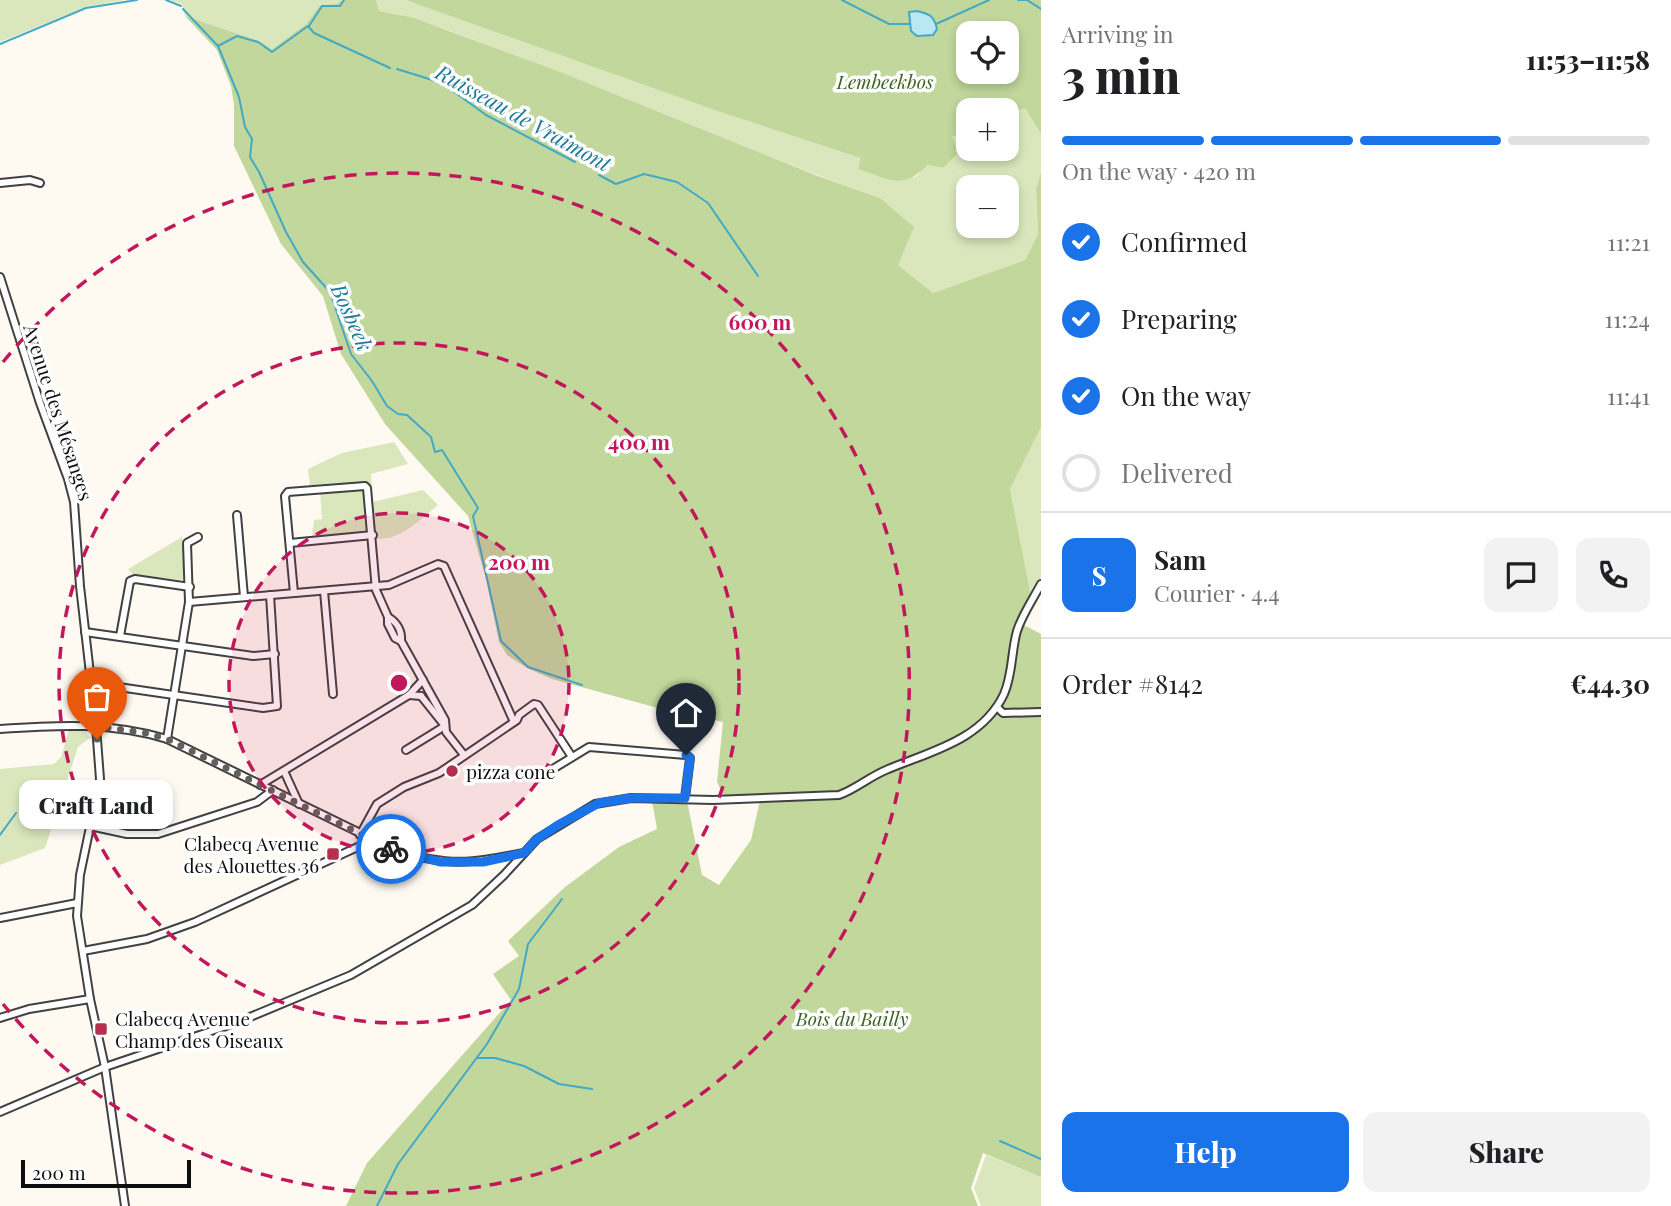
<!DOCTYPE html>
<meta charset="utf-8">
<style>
:root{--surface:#fff;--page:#f2f2f2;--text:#202124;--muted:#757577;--line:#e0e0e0;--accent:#1a73e8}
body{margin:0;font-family:"Playfair Display",serif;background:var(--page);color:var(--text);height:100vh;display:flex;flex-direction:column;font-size:26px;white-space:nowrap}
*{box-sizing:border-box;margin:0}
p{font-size:23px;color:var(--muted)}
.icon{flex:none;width:38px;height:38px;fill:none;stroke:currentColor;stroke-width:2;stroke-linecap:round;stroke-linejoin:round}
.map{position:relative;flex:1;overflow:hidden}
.side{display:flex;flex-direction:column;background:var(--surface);width:630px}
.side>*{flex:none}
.fabs{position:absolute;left:956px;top:21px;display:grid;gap:14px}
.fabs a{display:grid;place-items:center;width:63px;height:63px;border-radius:14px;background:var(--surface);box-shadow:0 4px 10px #0003;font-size:35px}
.scale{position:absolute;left:21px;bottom:18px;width:170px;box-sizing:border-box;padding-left:7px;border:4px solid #0e0e0e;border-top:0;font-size:19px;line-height:24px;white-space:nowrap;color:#0e0e0e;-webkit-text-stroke:5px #fff;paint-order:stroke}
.pin{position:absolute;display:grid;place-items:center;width:60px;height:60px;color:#fff;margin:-72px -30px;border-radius:50% 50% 50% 0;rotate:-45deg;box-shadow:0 0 7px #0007}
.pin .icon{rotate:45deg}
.courier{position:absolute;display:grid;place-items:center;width:70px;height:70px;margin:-35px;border:5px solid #1a73e8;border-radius:50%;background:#fff;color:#222;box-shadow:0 2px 9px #0007}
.bubble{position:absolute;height:49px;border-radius:14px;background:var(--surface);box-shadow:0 4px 10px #0003;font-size:23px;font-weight:800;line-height:49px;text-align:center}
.summary em{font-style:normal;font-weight:800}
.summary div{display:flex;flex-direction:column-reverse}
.summary{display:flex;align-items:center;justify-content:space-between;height:119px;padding:0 21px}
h1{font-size:46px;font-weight:800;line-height:52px}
.bar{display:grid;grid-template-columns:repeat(4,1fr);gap:10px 7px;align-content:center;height:84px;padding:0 21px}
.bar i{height:9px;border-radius:5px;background:var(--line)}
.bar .selected{background:var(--accent)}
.bar p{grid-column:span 4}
.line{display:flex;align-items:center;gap:18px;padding:0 21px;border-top:2px solid var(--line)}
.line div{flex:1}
.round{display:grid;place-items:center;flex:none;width:74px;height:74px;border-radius:14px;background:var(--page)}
ol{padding:0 21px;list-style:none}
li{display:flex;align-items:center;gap:21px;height:77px}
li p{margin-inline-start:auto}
li .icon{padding:7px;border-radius:50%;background:var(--accent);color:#fff;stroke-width:4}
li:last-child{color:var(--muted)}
li i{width:38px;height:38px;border:4px solid var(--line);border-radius:50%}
.action{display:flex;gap:14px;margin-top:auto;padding:14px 21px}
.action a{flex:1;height:80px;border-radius:14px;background:var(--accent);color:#fff;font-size:28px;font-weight:800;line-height:80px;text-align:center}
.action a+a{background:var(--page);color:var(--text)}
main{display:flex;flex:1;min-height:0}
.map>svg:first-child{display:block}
</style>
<main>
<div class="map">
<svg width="1041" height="1206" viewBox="0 0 1041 1206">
<rect width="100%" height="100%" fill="#fef9f1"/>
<g fill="#dae7bc" fill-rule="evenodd">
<polygon points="0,0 124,0 86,7 0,42"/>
<polygon points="169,0 342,0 336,4 320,5 306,24 272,49 260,41 185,16 182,4"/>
<path d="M376,0H406L420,4L862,158L858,169L915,177L928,165L943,168L952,137L968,131V149H1006V115L1025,108L1041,134V172L1036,189L1038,234L1025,260L933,293L898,265L880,198C763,157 650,106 534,63C483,44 433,21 379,11ZM968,187H1006V226H968Z"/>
<polygon points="1041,427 1041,577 1031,596 1010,489"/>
<path d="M394,442L408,464L371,474L373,502L423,490L438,505C419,520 402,540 376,539L375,532L312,538L314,520L322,519L320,491L310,486L308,469L342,453Z"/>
<polygon points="182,537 185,576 182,580 133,575 128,569"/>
<polygon points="69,730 84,731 89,737 91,737 78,747 45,848 0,865 0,769 54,764 61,757"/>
<polygon points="986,1155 1041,1177 1041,1206 981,1206 974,1188"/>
</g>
<g fill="#c1d79c" fill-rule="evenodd">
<polygon points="342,0 376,0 379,11 414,18 555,70 818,176 880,198 914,227 898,265 933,293 1025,260 1038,234 1036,189 1041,172 1041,427 1010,489 1031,596 1022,624 1041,634 1041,1177 983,1153 971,1188 978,1206 346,1206 367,1163 511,1000 493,974 519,956 508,941 565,887 619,847 657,829 652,801 687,801 702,875 719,885 751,840 761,796 724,796 717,782 723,722 665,710 552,679 527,668 507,655 499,642 486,579 468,516 385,424 341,354 323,296 281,244 234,146 234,105 231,86 217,50 185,16 260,41 272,49 306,24 320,5 336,4"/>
<path d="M406,0H1041V134L1025,108L1006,115V110H968V131L952,137L959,152L943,168L928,165C901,191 890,179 858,169L861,158L715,110ZM968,33H1006V72H968Z"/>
</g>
<path fill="#b9e7f2" stroke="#44a9c5" stroke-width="2" d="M917,11C930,14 934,16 937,29L933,35L917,36L911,31L909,12Z"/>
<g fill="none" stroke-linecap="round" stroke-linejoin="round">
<g stroke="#44a9c5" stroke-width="2">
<polyline points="166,0 181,6"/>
<polyline points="842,0 889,24 909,24"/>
<polyline points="1018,0 1027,0 1041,9"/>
<polyline points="183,9 218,46 237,36 258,42 272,52 308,26 314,33 390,68"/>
<polyline points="936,24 989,0"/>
<polyline points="309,26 322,6 340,6 344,0"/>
<polyline points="0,44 86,8 137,0"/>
<polyline points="218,46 239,97 245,127 252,139 250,157 259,172 286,232 303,262 330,292 351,354 372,381 387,406 398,414 407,415 431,437 435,452 442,450 478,508 473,516 501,641 528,667 582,685"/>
<polyline points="397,69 442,83 486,115 575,162"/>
<polyline points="599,175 616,184 644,174 677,182 708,203 758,276"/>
<polyline points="20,808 35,792 54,781"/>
<polyline points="0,835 16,813"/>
<polyline points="477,1058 495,1058 524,1066 559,1084 592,1089"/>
<polyline points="1000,1141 1041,1159"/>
<polyline points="377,1206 398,1164 487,1044 519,989 528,944 562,899"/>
</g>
<g stroke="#414141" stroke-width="10">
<g id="minor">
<polyline points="0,183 30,180 40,183"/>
<polyline points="0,277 40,403 68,479 74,502 80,586 96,726 100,779 80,875 77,916 90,999 105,1067 125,1206"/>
<polyline points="237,515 244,597"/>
<polyline points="290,543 373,535"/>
<polyline points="324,591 333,694"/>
<polyline points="294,593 285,496 288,492 365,486 367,488 376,590 388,617 388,624 395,638 401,641"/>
<polyline points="189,602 389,585 438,564 444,566 514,722"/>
<path d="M388,617C397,622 402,631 401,641L445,720L446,732L464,755"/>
<polyline points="85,632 253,656 275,654"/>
<polyline points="120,636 130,581 135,579 190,587"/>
<polyline points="91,683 263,708 277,706 270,595"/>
<polyline points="421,696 445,726"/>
<polyline points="421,696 409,695 423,680"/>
<polyline points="997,707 1003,713 1041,712"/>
<path d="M0,729C57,725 112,722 167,739L397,851C451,867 470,863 524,853"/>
<polyline points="167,739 189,602 187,543 198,537"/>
<polyline points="406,750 445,726"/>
<polyline points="284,771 299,804"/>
<polyline points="538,778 589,747 686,755 690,758 685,798"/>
<polyline points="260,785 409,695"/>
<polyline points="90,826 127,834 158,834 257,802 273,790"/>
<polyline points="360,835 377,804 404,787 439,773 517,720 519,715 534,704 538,705 572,757"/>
<polyline points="0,918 77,903"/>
<polyline points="83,951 147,939 195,922 362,845 368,838"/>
<polyline points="0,1018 29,1009 90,999"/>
<path d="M0,1112L105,1067L238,1022L351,975L472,905L504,875L537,839L595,804L631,798L713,800L839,795C856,789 869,777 886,770C928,752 982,741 1004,694C1013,673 1011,652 1017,631C1022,615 1033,599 1041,584"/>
</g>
</g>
<use href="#minor" stroke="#fff" stroke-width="6"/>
</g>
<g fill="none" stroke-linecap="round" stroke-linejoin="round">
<polyline stroke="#62605d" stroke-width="7" stroke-dasharray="0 12.6" points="97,739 96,726 146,733 167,739 391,849"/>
<polyline stroke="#1a73e8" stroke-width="9" points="391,849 440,862 483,862 524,853 537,839 558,825 599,803 631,798 685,798 690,758 686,755"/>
</g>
<circle cx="399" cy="683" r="170" fill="#c2185b" fill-opacity=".12"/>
<g fill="none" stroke="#c2185b" stroke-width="3.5" stroke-dasharray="12 9">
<circle cx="399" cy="683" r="170"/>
<circle cx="399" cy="683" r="340"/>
<path d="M3 362A510 510 0 1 1 3 1004"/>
</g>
<g fill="#b62f4e" stroke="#fff" stroke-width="2.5">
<circle cx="452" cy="771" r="7"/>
<rect x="326" y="847" width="14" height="14" rx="3.5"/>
<rect x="94" y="1022" width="14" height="14" rx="3.5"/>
</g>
<g text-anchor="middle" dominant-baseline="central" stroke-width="7" stroke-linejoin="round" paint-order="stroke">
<g font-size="19" font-style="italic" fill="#3c6322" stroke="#fff">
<text x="885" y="81">Lembeekbos</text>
<text x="852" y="1018">Bois du Bailly</text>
</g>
<g font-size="19" fill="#0e0e0e" stroke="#fff">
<text transform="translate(59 412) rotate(72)">Avenue des Mésanges</text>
</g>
<g font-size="19" fill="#0e0e0e" stroke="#fff" text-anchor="start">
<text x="466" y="771">pizza cone</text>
<text x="319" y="843" text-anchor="end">Clabecq Avenue<tspan x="319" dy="22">des Alouettes 36</tspan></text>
<text x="115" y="1018">Clabecq Avenue<tspan x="115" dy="22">Champ des Oiseaux</tspan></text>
</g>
<g font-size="21" font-style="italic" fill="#1f7a99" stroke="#fff">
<text transform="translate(524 117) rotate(29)">Ruisseau de Vraimont</text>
<text transform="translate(353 317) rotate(66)">Bosbeek</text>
</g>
</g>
<circle cx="399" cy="683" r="10" fill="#c2185b" stroke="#fff" stroke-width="3.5"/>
<g font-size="21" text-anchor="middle" font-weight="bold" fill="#c2185b" stroke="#fff" stroke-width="7" stroke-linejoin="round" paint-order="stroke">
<text x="760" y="330">600 m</text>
<text x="639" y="450">400 m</text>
<text x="519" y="570">200 m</text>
</g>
</svg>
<div class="fabs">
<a><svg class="icon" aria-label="locate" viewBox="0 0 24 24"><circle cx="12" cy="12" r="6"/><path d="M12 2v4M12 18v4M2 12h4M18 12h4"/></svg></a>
<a>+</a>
<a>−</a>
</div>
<div class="scale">200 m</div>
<div class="pin" style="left:97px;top:739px;background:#ea580c"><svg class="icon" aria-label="bag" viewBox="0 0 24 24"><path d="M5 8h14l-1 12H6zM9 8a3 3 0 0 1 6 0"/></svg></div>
<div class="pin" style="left:686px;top:755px;background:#1f2937"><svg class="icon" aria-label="home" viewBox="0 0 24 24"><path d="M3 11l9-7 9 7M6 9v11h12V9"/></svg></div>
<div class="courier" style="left:391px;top:849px"><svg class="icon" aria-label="bike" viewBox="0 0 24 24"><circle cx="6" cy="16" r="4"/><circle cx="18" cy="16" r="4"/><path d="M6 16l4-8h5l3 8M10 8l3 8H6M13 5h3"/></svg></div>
<div class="bubble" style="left:19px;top:780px;width:154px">Craft Land</div>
</div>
<section class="side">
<div class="summary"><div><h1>3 min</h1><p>Arriving in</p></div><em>11:53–11:58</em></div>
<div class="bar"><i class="selected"></i><i class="selected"></i><i class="selected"></i><i></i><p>On the way · 420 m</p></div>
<ol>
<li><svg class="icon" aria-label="check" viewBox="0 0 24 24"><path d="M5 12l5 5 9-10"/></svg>Confirmed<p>11:21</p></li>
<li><svg class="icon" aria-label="check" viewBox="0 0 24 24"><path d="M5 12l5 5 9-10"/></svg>Preparing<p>11:24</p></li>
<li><svg class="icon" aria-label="check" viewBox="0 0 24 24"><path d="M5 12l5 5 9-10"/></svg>On the way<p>11:41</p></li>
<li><i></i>Delivered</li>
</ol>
<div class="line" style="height:126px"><b class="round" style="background:var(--accent);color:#fff">S</b><div><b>Sam</b><p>Courier · 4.4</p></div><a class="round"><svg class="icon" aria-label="chat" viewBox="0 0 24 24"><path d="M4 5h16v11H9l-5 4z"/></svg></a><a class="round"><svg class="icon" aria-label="phone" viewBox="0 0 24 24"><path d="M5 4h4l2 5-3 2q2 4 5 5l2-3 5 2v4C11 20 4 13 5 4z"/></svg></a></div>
<div class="line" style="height:91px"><div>Order #8142</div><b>€44.30</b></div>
<div class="action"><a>Help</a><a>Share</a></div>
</section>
</main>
